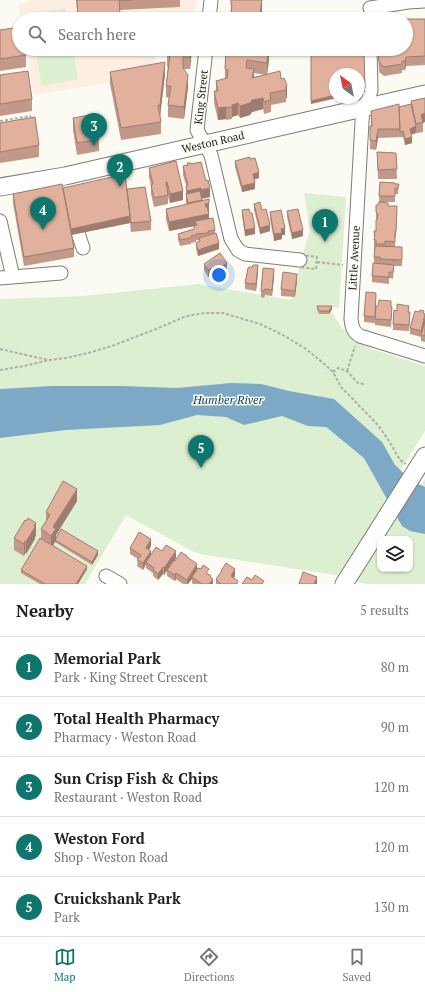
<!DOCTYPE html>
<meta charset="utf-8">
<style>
:root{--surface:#fff;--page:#f2f2f2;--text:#222;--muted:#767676;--line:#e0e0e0;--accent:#0f766e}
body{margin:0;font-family:"PT Serif",serif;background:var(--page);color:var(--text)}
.controls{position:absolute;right:12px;bottom:12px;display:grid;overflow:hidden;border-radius:8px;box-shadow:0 1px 3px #0004}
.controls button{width:36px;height:36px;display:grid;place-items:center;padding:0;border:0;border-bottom:1px solid var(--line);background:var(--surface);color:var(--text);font:20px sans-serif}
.compass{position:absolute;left:329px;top:68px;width:36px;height:36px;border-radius:50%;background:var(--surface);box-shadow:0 1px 3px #0004;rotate:327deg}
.you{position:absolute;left:219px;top:275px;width:14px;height:14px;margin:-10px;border:3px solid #fff;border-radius:50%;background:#1a73e8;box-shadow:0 0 0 6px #1a73e833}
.badge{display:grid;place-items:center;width:26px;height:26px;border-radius:50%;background:var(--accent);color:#fff;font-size:13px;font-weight:700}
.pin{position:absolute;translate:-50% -33px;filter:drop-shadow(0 1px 2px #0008)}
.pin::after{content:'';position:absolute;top:21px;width:14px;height:12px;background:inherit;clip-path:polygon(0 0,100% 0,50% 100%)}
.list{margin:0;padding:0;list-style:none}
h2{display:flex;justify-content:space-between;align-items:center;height:52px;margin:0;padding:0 16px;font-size:17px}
h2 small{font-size:13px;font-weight:400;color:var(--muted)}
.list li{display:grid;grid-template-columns:26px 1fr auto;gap:12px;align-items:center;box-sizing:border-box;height:60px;padding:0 16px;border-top:1px solid var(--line)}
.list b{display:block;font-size:15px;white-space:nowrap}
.list p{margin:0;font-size:13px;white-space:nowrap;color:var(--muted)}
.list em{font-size:13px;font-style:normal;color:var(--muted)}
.icon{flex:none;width:22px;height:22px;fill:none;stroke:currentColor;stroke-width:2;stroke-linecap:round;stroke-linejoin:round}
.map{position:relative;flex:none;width:425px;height:584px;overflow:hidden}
.search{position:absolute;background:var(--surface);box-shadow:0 1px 3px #0004;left:12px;right:12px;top:12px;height:44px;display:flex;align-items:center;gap:10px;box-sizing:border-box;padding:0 14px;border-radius:22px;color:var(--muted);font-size:15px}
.sheet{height:352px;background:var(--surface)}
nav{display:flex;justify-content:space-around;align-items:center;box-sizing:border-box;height:56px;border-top:1px solid var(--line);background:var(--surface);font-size:11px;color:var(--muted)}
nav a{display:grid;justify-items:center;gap:2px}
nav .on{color:var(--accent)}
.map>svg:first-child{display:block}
</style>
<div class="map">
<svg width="425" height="584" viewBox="0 0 425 584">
<rect width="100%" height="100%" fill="#fcfbf3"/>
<path fill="#fdeee1" d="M30 0H196L194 19H21L18 4 30 1Z
M26 49H156L154 75 34 95Z"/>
<path fill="#ddefd1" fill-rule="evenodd" d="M65 8 67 19H30L29 15Z
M35 49H73L78 79 42 86Z
M304 193 346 197 339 308 328 307 343 329 369 348 425 366V431L385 495 399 519 425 479V584H365L335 575 200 554 192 551 126 515 85 584H0V299L83 296 198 284 291 300 303 253 310 231ZM380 539H410V569H380Z"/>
<path fill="#7ea9c6" d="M231 383 261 384 289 391 334 399 382 442 395 465 412 481 425 487V534L410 531 402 526 350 433 343 428 308 426 282 416 244 425 226 417 197 415 160 425 66 430 0 438V389L51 386H123L177 388Z"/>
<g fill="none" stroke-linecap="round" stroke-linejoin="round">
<path stroke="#7ea9c6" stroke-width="18" d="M321 414 332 420 372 453"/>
<g stroke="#7d7c75" stroke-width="15">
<path id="minor" d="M370 8 408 2 425 1
M209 19 211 0
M206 49 197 130 211 155 231 239 238 250 245 254 300 260
M370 49 371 90 369 98 363 108 362 122 351 319C352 327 353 332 360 336L425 356
M0 221 13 277
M78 233 83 248
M0 278 61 273
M106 576 120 584"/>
</g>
<g stroke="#7d7c75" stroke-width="19">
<path id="major" d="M0 187 65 176 363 108 425 94
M418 467 425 456
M344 584 387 516"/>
</g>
<path stroke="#aeada7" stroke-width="2" stroke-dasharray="3 2" stroke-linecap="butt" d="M0 121 31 116
M301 255 317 257 316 269 299 267Z
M317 262 343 265
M0 349 48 360
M0 370 24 366 49 360 66 358 88 353 112 346 156 329 184 317 192 315 205 313H223L260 324 283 335 306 349 322 362 333 372 341 387 378 425 389 441 400 460 406 464
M347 371 355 346
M333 372 338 368 347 371 358 383 364 384"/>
<use href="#minor" stroke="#fff" stroke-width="13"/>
<use href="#major" stroke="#fff" stroke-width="17"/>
<g stroke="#7d7c75" stroke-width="19" stroke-linecap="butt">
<path id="major-bridge" d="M387 516 418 467"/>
</g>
<use href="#major-bridge" stroke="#fff" stroke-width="17"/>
</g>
<path fill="#c29888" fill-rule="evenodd" d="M76 0H180V7L119 10 120 19H78Z
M262 0V19H231V5Z
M425 28V65L406 66 405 70H402V73L384 76 379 72 378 49Z
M0 30 26 55V67L0 71Z
M192 49 190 69H183L188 87 184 119 168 117V105L169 98 166 97V86L168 67H167V55Z
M226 49 269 60 267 74 281 79 287 85V97L286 99V102L271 105V112L264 114 263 109 252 112 250 115 240 118 238 115 232 117V119L226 120V119L218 120 214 103V91H216V81L225 79V69ZM254 73 266 75 254 77Z
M110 72 165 74 160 116 161 122V134L121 140 110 84Z
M0 75 32 99V111L0 116Z
M425 98 423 123V132L411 134 412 143 405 145 403 137 378 138 376 150 370 149V126H371V111L399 107 411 104V101Z
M73 118 99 139V151L77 155 73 130Z
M0 123 39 145V157L0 163Z
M377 152 396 153 397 179H378Z
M250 159 259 178 254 179 255 189 242 192 235 167V161Z
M176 161 183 200 170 203 168 197V204L154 207 151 194V186L149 177V168Z
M191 164 210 197 201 199 202 201 209 212 208 213 209 218 215 230V233L219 249 198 256 196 249V243L199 241V240H196V242L191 243V244L180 246 178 240V234L194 229V226L169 231 166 219V209L186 205V185L183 175V166Z
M380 182 399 184 398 194H395V202H379Z
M63 188 127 194 151 221V230L131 232 130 223 71 235 74 248V257L24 266 13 203V194L63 191Z
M254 204 262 210 270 231 260 234 254 210Z
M388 206 397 213 396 237H395V247L402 253V266H394L393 279 389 278V284L372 282V276L374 263V233L376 231 377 219H376V212Z
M242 210 255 234 245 236 242 216Z
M287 211 303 236 292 239 287 217Z
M270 212 285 235H282V239L274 241 270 219Z
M204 264 227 269 216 276 214 273 208 277 204 270Z
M252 267 258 272 256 291 245 289V283L249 268Z
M274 276 272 296 265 295 264 298 261 297V291Z
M297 280 295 297 281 296V289Z
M376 299 375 323 364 322V316Z
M317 306 332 309 329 314H319L317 309Z
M391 307 392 314 391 327 375 325V319Z
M409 312 410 318 409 331 393 330V324Z
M424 313 425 322V342L421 341V335V337L410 334V328Z
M77 501 56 535V538L98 555 92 565 55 542 53 545 87 569 78 584H40L21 573V570L41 538V529L46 522V512Z
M36 535 35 537V539L26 554 25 553 24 556 14 550V538Z
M151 546 149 550 151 556 162 551 176 558 174 561H175L187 557 197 569 209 574 213 584H193L192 583V579L188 584H183L176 579 175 581 167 576V570L164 575 163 574 158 580 153 576V573L146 568V564L143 570 137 566 138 559 130 554V548Z
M221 571 235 576 234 578 238 584H216V579L221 573Z"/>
<path fill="#9e7c6f" d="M262 0V19H259Z
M191 49H192L190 69V57Z
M269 49V60L267 75V63Z
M406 57V66L405 70V61Z
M165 62V74L160 117V105Z
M254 69V81L252 78Z
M188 75V87L184 119V107Z
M287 85V97L286 99V87Z
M365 88V92L359 93V90Z
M335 95V98H337L311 104V101Z
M263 98V109L252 112 250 115 240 118V106L252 100Z
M238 103V115L232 117V105Z
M226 107V119L218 120V108Z
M425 113V122L423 123 421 115Z
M416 126V133L410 135V129Z
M378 129V138L376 150V141Z
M412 137V143L405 145V139Z
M259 172V178L253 180V174Z
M255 183V189L242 192V186Z
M201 188V197L187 200V191Z
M210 188V197L201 199V190Z
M183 191V200L170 203V194Z
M202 200V209L188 212V203Z
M209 203V212L205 213V204Z
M209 214V223L195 221V226L169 231V222Z
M129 216 130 223 71 235V229Z
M270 225V231L260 234V228Z
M255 228V234L245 236V230Z
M285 228V235H282V239L274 241V234L281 229Z
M303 230V236L292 239V233Z
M219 243V249L198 256V250Z
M227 263V269L216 276V270Z
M258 265V272L256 291V284Z
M214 267V273L208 277V270Z
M274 269V276L272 296V290Z
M297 274V280L295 297V291Z
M332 306V309L329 314V311Z
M425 316V322L421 337V331Z
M77 489V501L56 535V540H55V542L51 548V536L53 527Z
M36 523V535L35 537V539L26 554V542Z
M151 539V546L146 554V548Z
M25 541V553L24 556V544Z
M98 551V555L92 565V562Z
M151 551V557L146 562V564L143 570V563Z
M176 551V558L164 575V568Z
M197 564V570L192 577V579L188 584H187V580Z
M87 566V569L78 584H76Z
M163 567V574L158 580V574Z
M235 569V576L231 582V576Z
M176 573V579L175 581V575Z
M317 577V584H314Z
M213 579V584H209Z"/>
<path fill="#e2b19e" stroke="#9e7c6f" d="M77 0H131L119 1 120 13 78 17Z
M231 0H262L259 19H233L234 14 231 12 232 5H231Z
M406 19H425V56L406 57 405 61H402V64L384 67 379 62 378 49H406Z
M19 27V49H25L26 55 0 59V30Z
M168 49H191L190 57H183V68L188 75 184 107 168 105 171 86H166L170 55H167Z
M226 49H268L267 63 247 60 246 68 254 69 252 78 280 71 281 79 284 78 287 85 286 87V90L270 93 271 100 264 102 263 98 252 100 250 103 240 106 238 103 232 105V107L226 108V107L218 108 214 91H218L216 81 227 78 228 70 225 69Z
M311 49H364L365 88 359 90V74H335V95L311 101Z
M165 62 160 105H158L161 122 121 128 110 72Z
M28 71 32 99 0 104V75Z
M425 98V113L421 115 423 122 416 124 411 101Z
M399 104 400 129H378L376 141 370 140V126H372L371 111Z
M411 104 416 126 410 129 412 137 405 139 403 131 400 132 399 107Z
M95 114 99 139 77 143 73 118Z
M35 117 39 145 0 152V123Z
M377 152 396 153 397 169 378 170Z
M250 157V159L255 158 259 172 253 174 255 183 242 186 235 161Z
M176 161 183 191 170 194 167 182H166L168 195 154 198 151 185 153 184 149 168Z
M201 162 206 181 208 180 210 188 201 190V188L187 191 186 186 188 185 183 166 188 165 187 163H191V164Z
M125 174 130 216 71 229 63 188Z
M380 182 395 183V184H399L398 188H395V196H379Z
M62 184 74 248 24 257 13 194Z
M145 187 151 221 131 223 127 189Z
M200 191 202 200 188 203 186 194Z
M209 199V203L205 204 206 207H207L209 214 169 222 166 209Z
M260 202 262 210 266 209 270 225 260 228 254 204Z
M379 202 388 203V206H397L396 231H395V242L385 241V244H376V240H374L375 233H374V231H376V220H377L378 215 377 213 376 212V205H378Z
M249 209 250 213H252L255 228 245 230 242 210Z
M298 209 303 230 292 233 287 211Z
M281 210 285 228 281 229 282 233 274 234 270 212Z
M213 218 215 230 208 231V233L196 234V235L191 236V238L180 240 178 234 194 229V226L197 225 195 221Z
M216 233 219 243 198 250 196 243 200 241 199 238Z
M375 246 402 247V260L380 259V257H374Z
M220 253 227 263 216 270 214 267 208 270 204 264Z
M373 263 394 265 393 272H389V277L372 276Z
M253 265H258L256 284 245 283 248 268H249V267H252Z
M263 268 274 269 272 290 265 289 264 291H261Z
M283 272 297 274 295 291 281 289Z
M366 292 376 293 375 317 364 316Z
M379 300 391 301V307H392L391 320 375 319 376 306H378Z
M397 304 409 306 408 312H410L409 325 393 324 394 310 397 311Z
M317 306H332L329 311H319Z
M420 310 424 311 423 313 425 314 421 331 410 328 415 311 419 312Z
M425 322V336L421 335Z
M63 481 77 489 53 527 56 529 51 536 41 529 50 515 46 512Z
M28 518 36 523 34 526 35 527 26 542 25 541 24 544 14 538 25 520 26 521Z
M61 529 98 551 92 562 55 540Z
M139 532 151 539 146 548 151 551 143 563 137 560 141 555 130 548Z
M40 538 87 566 76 584H45L21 570Z
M166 545 176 551 164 568 163 567 158 574 153 570 154 568 146 562 156 547 162 551Z
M181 552 187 556V557L197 564 187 580 176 573 175 575 167 570 174 560 175 561Z
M226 563 235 569 231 576 238 581 236 584H221L217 581V580L216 579 222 571H221Z
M203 565 209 569 206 573 211 576 210 577 213 579 209 584H202L192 577 198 568 201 569Z
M303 572 317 577 314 584H299Z
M255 575 264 581 262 584H242L247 577 252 580Z"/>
<g text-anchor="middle" stroke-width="3" stroke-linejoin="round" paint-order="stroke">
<g font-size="11" fill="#262523" stroke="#fcfbf3">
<text transform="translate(201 97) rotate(-84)" y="4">King Street</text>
<text transform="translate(213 142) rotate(-13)" y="4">Weston Road</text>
<text transform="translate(354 258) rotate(-87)" y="4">Little Avenue</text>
</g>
<g font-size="12" font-style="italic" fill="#073f5d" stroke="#fcfbf3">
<text x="228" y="404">Humber River</text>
</g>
</g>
</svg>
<div class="controls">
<button><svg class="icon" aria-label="layers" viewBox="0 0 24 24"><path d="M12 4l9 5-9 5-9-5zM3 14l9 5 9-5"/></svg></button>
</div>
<svg class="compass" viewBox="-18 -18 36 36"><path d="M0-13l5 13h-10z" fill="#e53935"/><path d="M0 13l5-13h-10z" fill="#767676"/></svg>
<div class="you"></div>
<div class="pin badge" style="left:325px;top:242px">1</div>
<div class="pin badge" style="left:120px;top:187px">2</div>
<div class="pin badge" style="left:94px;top:146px">3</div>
<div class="pin badge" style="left:43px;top:230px">4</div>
<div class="pin badge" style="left:201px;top:468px">5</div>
<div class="search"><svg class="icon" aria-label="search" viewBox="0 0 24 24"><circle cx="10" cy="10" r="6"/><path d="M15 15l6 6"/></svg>Search here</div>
</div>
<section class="sheet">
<h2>Nearby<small>5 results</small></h2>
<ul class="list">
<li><span class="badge">1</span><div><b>Memorial Park</b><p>Park · King Street Crescent</p></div><em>80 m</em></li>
<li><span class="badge">2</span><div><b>Total Health Pharmacy</b><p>Pharmacy · Weston Road</p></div><em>90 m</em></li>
<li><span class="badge">3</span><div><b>Sun Crisp Fish &amp; Chips</b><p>Restaurant · Weston Road</p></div><em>120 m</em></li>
<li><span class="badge">4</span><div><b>Weston Ford</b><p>Shop · Weston Road</p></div><em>120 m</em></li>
<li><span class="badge">5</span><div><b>Cruickshank Park</b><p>Park</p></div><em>130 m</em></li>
</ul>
</section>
<nav>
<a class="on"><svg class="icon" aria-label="map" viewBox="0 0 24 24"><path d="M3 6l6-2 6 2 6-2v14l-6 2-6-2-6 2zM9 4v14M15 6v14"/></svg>Map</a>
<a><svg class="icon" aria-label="directions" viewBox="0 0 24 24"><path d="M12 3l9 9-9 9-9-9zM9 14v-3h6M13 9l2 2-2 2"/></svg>Directions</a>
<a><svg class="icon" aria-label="saved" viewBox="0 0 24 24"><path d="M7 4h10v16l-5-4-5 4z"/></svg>Saved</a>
</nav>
